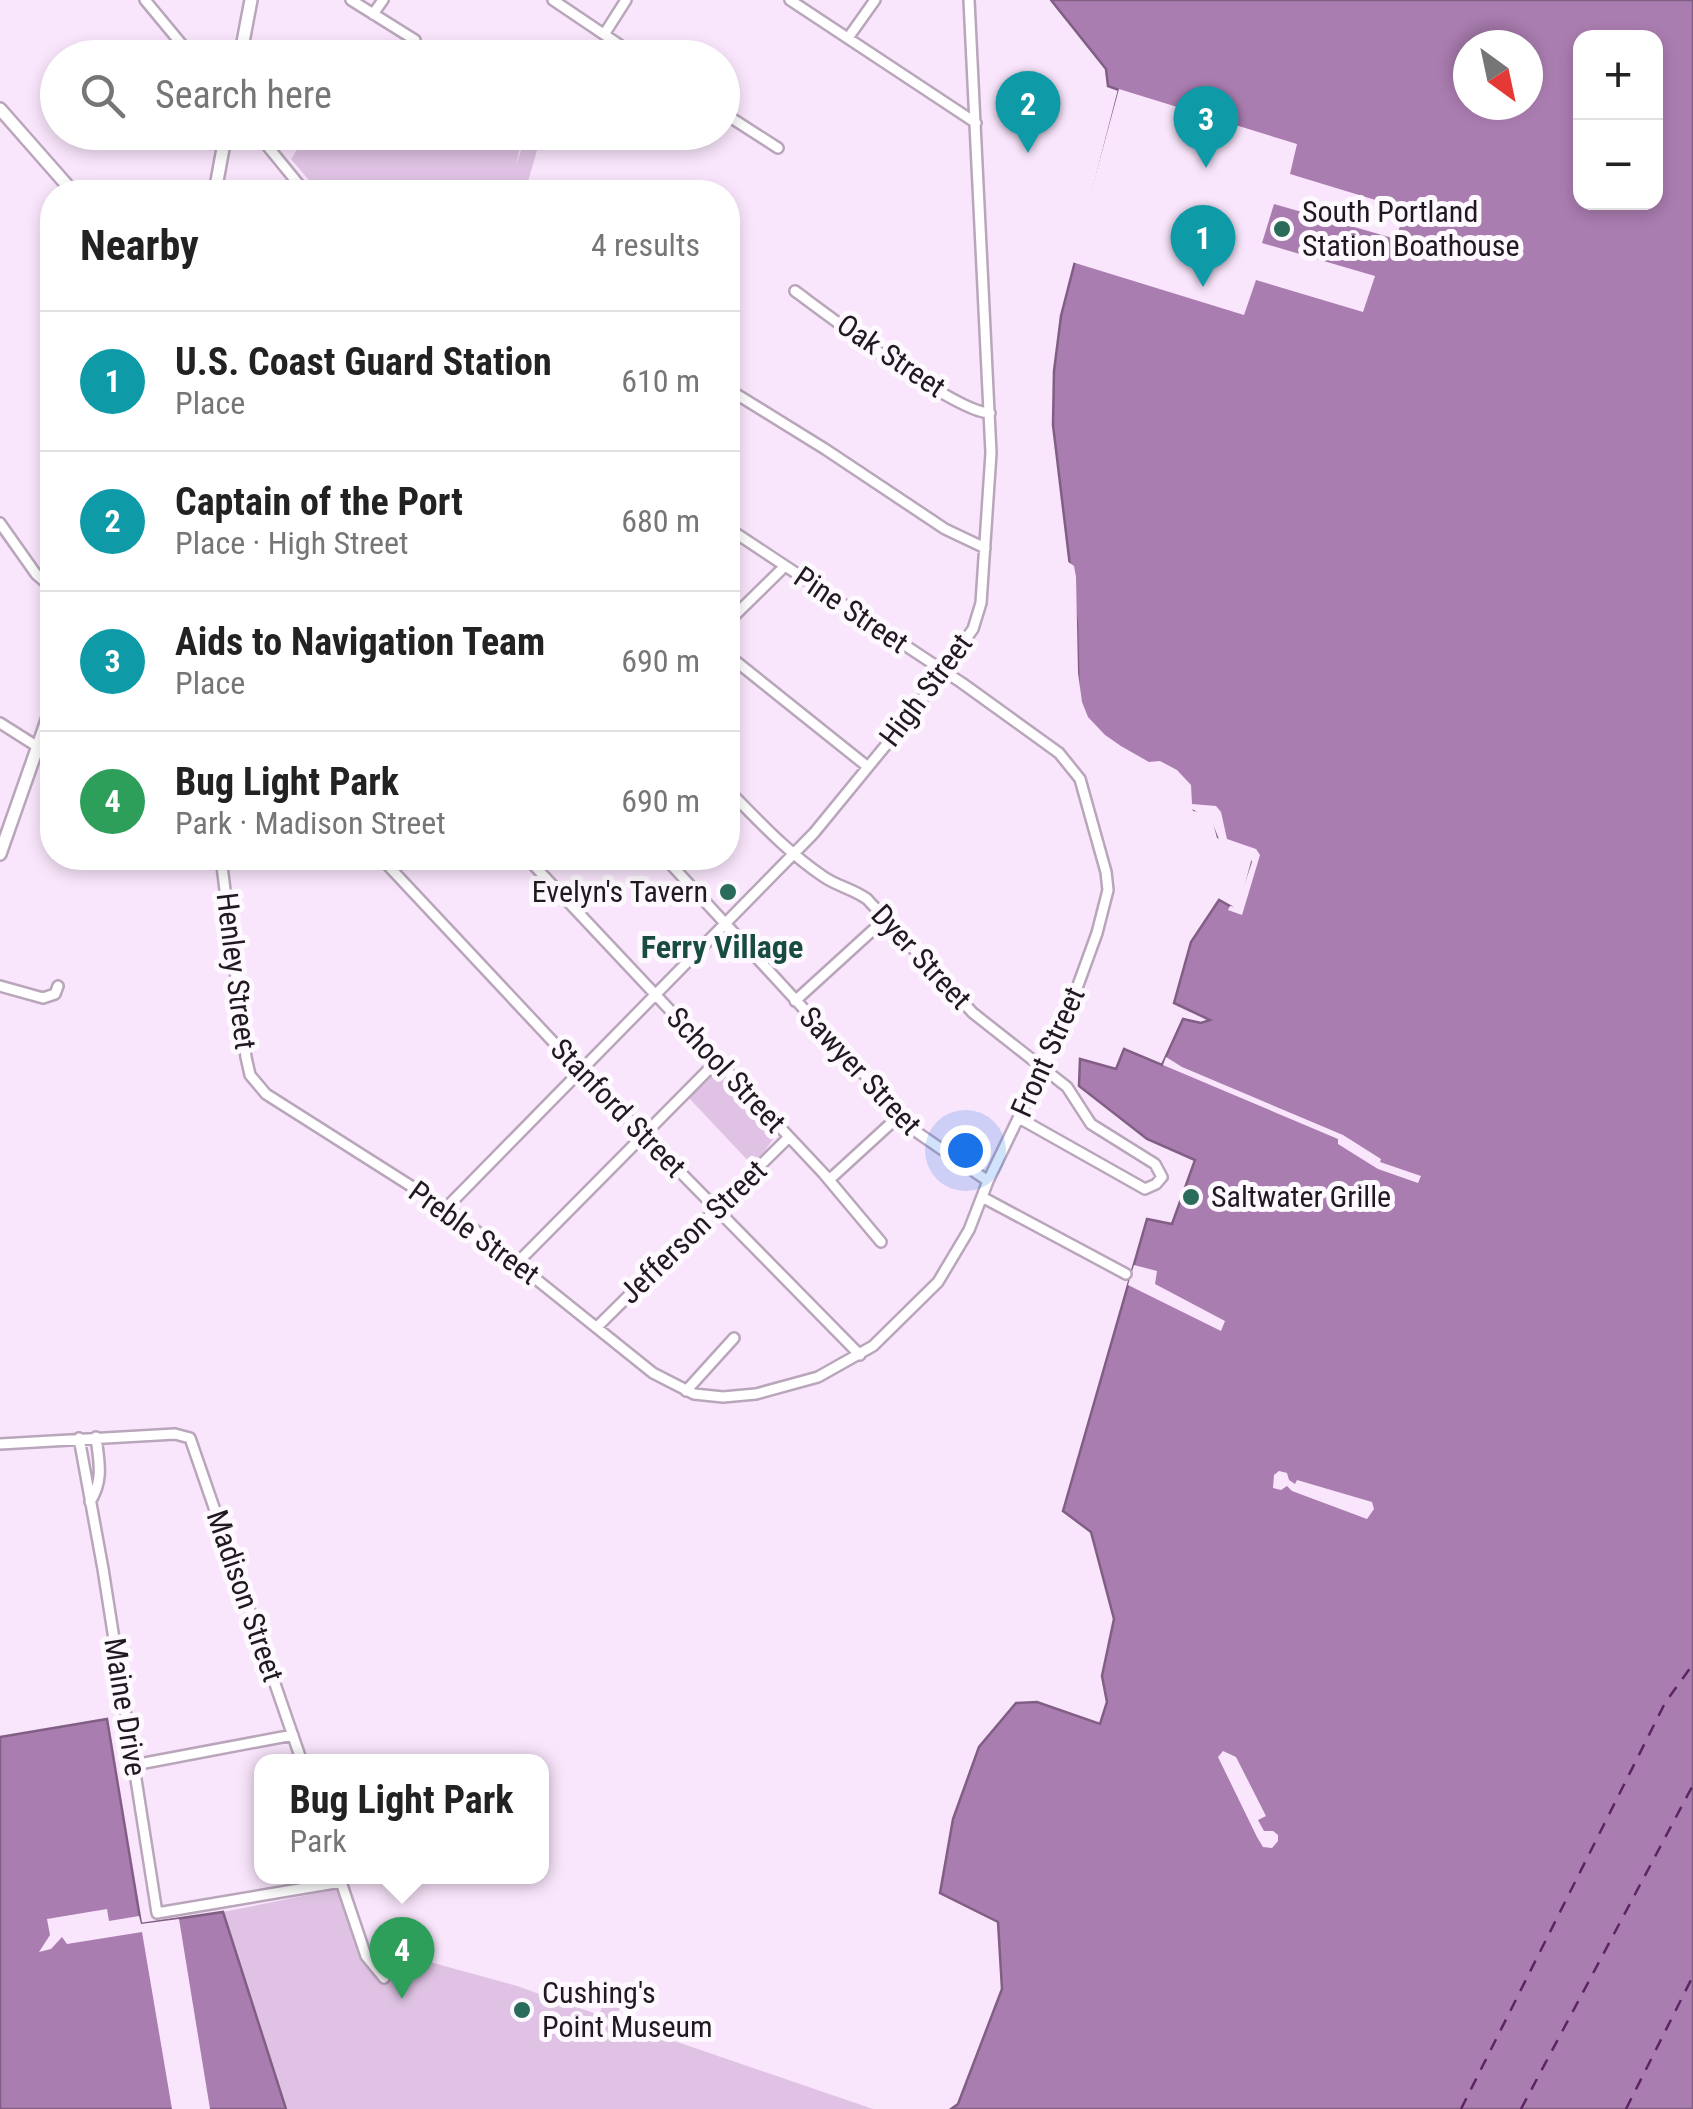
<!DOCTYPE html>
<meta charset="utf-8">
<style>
:root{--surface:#fff;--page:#f2f2f2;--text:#222;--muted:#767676;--line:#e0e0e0;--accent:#2b6b5a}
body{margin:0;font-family:"Roboto Condensed",sans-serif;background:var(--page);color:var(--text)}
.controls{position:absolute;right:30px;top:30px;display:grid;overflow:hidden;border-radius:20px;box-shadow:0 5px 15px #0003}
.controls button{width:90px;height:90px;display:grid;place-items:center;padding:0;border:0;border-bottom:2px solid var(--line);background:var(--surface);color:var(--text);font:50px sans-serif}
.compass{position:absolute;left:1453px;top:30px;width:90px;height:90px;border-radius:50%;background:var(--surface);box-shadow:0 5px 15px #0003;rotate:147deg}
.you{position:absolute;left:965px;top:1150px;width:35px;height:35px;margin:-25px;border:8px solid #fff;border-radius:50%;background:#1a73e8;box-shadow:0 0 0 15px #1a73e833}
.badge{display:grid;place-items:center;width:65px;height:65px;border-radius:50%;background:var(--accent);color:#fff;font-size:32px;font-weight:700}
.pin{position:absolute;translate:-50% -82px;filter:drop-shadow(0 2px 5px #0008)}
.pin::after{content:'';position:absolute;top:52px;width:35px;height:30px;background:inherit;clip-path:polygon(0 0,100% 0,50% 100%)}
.popup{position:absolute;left:254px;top:1754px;width:295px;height:130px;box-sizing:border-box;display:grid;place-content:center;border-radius:20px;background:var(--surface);filter:drop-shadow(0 2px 8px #0005);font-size:32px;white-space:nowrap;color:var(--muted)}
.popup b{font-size:38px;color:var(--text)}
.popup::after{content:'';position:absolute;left:50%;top:100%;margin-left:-20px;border:20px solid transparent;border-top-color:var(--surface)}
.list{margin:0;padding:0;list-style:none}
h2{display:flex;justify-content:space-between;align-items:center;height:130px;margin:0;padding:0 40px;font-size:42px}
h2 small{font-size:32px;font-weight:400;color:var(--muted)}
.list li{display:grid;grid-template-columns:65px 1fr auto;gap:30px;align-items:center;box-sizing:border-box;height:140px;padding:0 40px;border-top:2px solid var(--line)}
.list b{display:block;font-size:38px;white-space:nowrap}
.list p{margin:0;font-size:32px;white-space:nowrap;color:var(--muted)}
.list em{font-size:32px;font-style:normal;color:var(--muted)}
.icon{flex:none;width:55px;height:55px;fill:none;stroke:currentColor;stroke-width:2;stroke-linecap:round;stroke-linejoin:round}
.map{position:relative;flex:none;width:1693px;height:2109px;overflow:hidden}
.search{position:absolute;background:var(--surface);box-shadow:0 5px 15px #0003;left:40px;top:40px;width:700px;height:110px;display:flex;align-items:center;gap:25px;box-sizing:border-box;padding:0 35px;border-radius:55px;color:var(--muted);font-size:38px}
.panel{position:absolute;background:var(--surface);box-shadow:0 5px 15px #0003;left:40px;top:180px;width:700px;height:690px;border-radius:40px}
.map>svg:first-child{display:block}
</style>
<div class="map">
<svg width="1693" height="2109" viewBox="0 0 1693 2109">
<rect width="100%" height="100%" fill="#fae6fc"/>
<path fill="#e0c3e4" d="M308 133H523L516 165 527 133H542L525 192H319L291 159Z
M713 1072 720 1073 778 1133 753 1166 688 1097Z
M343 1888 361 1943 517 1986 599 2015 607 1994 622 1999 616 2021 873 2109H286L223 1912Z"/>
<path fill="#aa7db0" stroke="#815f85" stroke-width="2.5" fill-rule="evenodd" d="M1051 0H1693V2109H951L958 2104 1002 1989 998 1922 940 1893 953 1819 979 1747 1016 1703 1037 1702 1100 1724 1107 1702 1102 1676 1114 1619 1091 1532 1063 1511 1147 1219 1172 1224 1195 1160 1147 1139 1079 1086 1080 1059 1116 1069 1124 1049 1162 1065 1183 1019 1201 1023 1210 1020 1174 1003 1191 942 1219 900 1239 911 1254 855 1218 837 1213 818 1207 810H1194L1178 781 1097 733 1079 706 1077 624 1053 425 1054 371 1061 316 1119 90 1108 86 1106 69ZM1580 38H1656V202H1580ZM1468 45H1528V105H1468Z
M107 1719 141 1924 223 1912 286 2109H0V1737Z"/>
<path fill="#fae6fc" d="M1119 89 1297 144 1290 174 1405 209 1396 239 1274 204 1262 243 1375 276 1363 312 1256 280 1244 315 1072 262Z
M1064 559 1074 566 1076 577 1078 673 1082 702 1088 717 1105 735 1121 746 1149 762 1160 761 1177 770 1191 785 1192 804 1216 806 1221 812 1227 839 1256 849 1260 855 1242 915 1228 910 1230 906 1237 907 1252 862 1250 856 1221 844 1210 817 1182 805 1176 784 1094 735 1078 715 1074 705 1071 594Z
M1166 1057 1182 1067 1343 1135 1381 1159 1380 1162 1421 1176 1418 1183 1378 1169 1338 1144V1139L1163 1065Z
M1134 1265 1157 1271 1155 1284 1225 1321 1221 1331 1128 1285Z
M1279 1471 1287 1473 1289 1480 1295 1484 1297 1480 1372 1502 1374 1509 1367 1519 1292 1491 1287 1486 1281 1490 1273 1488 1274 1475Z
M1223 1751 1236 1757 1266 1816 1258 1820 1264 1831H1273L1278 1835V1841L1272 1848 1263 1847 1257 1837 1218 1757Z
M107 1909 109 1921 139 1916 141 1924 179 1919 210 2109H172L142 1932 67 1944 62 1937 51 1949 39 1952 50 1935 47 1919Z"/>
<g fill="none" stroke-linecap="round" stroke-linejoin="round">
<path stroke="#5d2464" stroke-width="2.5" stroke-dasharray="12 10" stroke-linecap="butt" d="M1461 2109 1665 1703 1693 1664
M1521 2109 1693 1785
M1626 2109 1693 1976"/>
<g stroke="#b9a6bb" stroke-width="14">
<path id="street" d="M145 0 193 58
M351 0 415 40
M553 0 639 58
M790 0 976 123
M373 14 383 0
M605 33 626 0
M848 38 875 0
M722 112 778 148
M256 132 305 192
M795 291C829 316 956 413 990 413
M728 389 825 449 945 529 985 548
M50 402 52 400
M0 523 36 574 52 588
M728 622 785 566
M728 655 868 767
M0 723 38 747
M728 790C758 820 788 853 824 877 837 886 853 889 867 899L973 1013 1067 1087 1091 1124 1155 1164 1162 1177 1156 1184 1145 1189 1019 1118
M221 858 246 1057 250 1075 266 1094 455 1214 653 1373 694 1394 723 1397 756 1394 818 1377 873 1346 938 1282 969 1230 988 1181 1065 1021 1097 933 1108 890 1106 872 1080 779 1059 753 962 683 728 528
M381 858 572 1062 860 1355
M527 858 824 1174 881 1242
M665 858 918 1133 988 1181
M0 986 43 998 55 994 58 986
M795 1001 885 919
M829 1180 900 1115
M982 1197 1126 1274
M446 1208 814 833 909 717 973 629 981 603 991 453 969 0
M518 1262 717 1061
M597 1327 789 1137
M686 1391 734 1338
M79 1438 103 1569 157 1913 341 1882
M0 1444 175 1434 190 1438 302 1762
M90 1502C104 1480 99 1462 96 1437
M134 1765 293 1735
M340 1879 366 1956 384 1978"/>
</g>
<g stroke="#b9a6bb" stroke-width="16">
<path id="secondary" d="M240 58 251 0
M0 109 73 192
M215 192 226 132
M0 854 52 706"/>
</g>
<use href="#street" stroke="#fff" stroke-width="9"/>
<use href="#secondary" stroke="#fff" stroke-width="11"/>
</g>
<g fill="#2b6b5a" stroke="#fdf9fe" stroke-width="4">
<circle cx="1282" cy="229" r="10"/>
<circle cx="728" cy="892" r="10"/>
<circle cx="1191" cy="1197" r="10"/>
<circle cx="522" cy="2010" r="10"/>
</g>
<g text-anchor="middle" stroke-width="10" stroke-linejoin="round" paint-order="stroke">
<g font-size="30" fill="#201920" stroke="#fdf9fe" text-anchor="start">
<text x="1302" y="222">South Portland<tspan x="1302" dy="34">Station Boathouse</tspan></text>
<text x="708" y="902" text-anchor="end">Evelyn's Tavern</text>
<text x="1211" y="1207">Saltwater Grille</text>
<text x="542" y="2003">Cushing's<tspan x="542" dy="34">Point Museum</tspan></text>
</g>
<g font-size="30" fill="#201920" stroke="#fdf9fe">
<text transform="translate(891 356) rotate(34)" y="10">Oak Street</text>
<text transform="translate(851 610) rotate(34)" y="10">Pine Street</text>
<text transform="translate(926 690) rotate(-53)" y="10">High Street</text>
<text transform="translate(921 957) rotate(47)" y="10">Dyer Street</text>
<text transform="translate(236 971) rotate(83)" y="10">Henley Street</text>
<text transform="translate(1048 1052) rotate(-66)" y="10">Front Street</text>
<text transform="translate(726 1070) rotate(47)" y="10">School Street</text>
<text transform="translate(860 1071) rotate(47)" y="10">Sawyer Street</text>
<text transform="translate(618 1108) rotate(46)" y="10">Stanford Street</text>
<text transform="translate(693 1232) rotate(-44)" y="10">Jefferson Street</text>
<text transform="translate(474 1233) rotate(36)" y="10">Preble Street</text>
<text transform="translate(245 1596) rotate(71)" y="10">Madison Street</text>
<text transform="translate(125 1707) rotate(81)" y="10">Maine Drive</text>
</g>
<g font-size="32" font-weight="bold" fill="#174c3e" stroke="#fdf9fe">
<text x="722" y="958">Ferry Village</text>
</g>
</g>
</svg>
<div class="controls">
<button>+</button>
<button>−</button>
</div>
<svg class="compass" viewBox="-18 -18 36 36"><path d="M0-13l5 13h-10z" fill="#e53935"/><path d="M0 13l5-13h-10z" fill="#767676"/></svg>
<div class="you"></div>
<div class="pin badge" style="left:1203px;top:287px;background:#0f9aa8">1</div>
<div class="pin badge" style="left:1028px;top:153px;background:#0f9aa8">2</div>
<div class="pin badge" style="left:1206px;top:168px;background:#0f9aa8">3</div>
<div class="pin badge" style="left:402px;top:1999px;background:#2e9e5b">4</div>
<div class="popup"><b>Bug Light Park</b>Park</div>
<div class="search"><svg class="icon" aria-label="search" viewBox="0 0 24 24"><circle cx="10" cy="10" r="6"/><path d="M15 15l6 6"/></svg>Search here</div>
<section class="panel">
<h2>Nearby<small>4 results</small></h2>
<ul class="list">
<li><span class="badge" style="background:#0f9aa8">1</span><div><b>U.S. Coast Guard Station</b><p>Place</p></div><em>610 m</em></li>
<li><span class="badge" style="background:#0f9aa8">2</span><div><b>Captain of the Port</b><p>Place · High Street</p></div><em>680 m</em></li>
<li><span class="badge" style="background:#0f9aa8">3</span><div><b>Aids to Navigation Team</b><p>Place</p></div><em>690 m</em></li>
<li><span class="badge" style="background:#2e9e5b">4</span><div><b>Bug Light Park</b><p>Park · Madison Street</p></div><em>690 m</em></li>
</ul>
</section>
</div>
